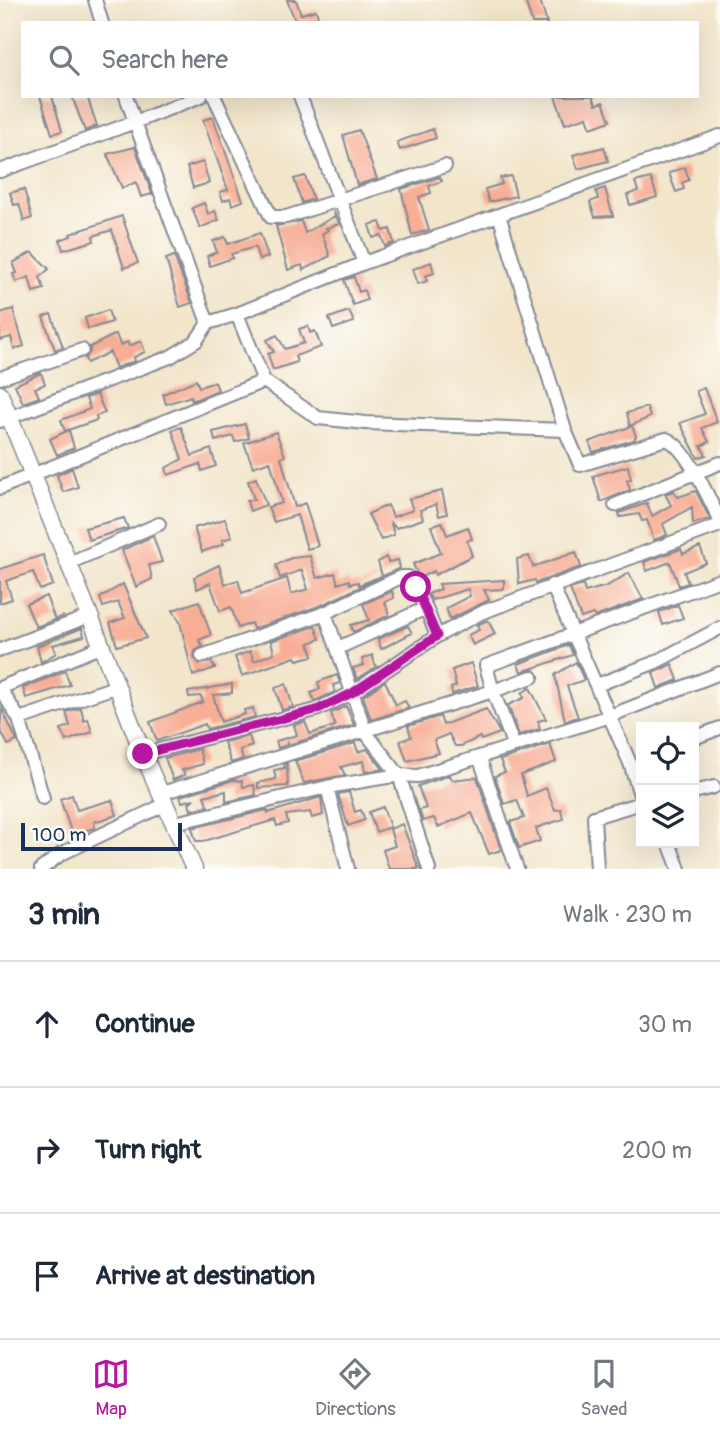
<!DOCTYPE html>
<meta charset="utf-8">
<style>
:root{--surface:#fff;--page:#f2f2f3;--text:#1f2937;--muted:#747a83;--line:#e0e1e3;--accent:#b5179e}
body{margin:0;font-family:Pangolin,sans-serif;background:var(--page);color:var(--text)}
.controls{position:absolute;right:21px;bottom:21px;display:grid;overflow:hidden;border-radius:0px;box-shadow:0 7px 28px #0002}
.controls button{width:63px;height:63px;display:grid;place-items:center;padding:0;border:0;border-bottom:2px solid var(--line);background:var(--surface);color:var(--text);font:35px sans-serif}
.scale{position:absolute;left:21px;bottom:18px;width:161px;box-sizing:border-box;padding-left:7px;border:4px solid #1b2f5e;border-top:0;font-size:19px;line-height:24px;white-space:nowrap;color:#1b2f5e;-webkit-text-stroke:5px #fdfcf7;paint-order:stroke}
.stop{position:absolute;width:21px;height:21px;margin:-16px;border:5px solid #b5179e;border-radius:50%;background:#fff}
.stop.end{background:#b5179e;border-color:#fff;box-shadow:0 2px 7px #0008}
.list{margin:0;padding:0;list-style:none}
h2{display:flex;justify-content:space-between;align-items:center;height:91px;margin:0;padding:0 28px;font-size:30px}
h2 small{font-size:23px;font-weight:400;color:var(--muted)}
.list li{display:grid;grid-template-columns:46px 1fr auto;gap:21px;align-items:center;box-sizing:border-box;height:126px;padding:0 28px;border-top:2px solid var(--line)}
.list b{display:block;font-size:26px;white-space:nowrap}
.list em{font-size:23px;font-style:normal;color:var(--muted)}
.icon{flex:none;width:38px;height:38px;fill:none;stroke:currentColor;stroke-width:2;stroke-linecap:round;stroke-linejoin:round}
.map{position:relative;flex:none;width:720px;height:869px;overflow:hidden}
.search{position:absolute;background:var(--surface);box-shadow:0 7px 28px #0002;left:21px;right:21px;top:21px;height:77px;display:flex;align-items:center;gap:18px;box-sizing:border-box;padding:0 24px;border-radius:0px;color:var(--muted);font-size:26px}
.sheet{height:469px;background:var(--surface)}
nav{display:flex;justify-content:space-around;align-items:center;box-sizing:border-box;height:98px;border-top:2px solid var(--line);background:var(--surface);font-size:19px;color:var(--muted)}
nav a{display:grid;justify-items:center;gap:4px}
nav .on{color:var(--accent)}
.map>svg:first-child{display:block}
</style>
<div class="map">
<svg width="720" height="869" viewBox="0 0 720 869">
<rect width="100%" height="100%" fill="#fdfcf7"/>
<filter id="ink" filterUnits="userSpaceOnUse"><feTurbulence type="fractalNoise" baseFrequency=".0143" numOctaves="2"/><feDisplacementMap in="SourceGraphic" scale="14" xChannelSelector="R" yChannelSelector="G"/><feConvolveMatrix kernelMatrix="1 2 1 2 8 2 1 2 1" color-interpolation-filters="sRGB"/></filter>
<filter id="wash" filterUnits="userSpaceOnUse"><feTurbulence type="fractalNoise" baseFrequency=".00686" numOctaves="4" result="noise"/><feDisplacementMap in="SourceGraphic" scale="28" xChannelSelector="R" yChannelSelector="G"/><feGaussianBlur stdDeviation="1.57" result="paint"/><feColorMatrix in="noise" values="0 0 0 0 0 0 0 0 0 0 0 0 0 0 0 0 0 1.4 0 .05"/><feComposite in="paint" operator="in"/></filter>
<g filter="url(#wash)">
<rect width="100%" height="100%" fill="#f2e5ca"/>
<g id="blocks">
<path fill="#f8ad95" d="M287 0H296L301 14 316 10 319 21 296 23Z
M525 0H540L547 23H532Z
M40 96H52L62 131 52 134Z
M72 96H87L97 126 85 131Z
M555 96H593L596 105 603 102 610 121 591 128 587 117 565 124Z
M213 117 243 201 232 205 230 198 223 201 220 192 228 190 203 120Z
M433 129 436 138 400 150 397 142Z
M359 130 377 179 357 185 343 135Z
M135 147 152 194 141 197 136 182 122 188 107 154Z
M604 147 608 161 578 169 573 155Z
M203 162 209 183 193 188 187 167Z
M685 167 689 180 682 183 684 189 676 192 669 173Z
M305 176 313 199 302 203 294 179Z
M511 176 516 196 489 202 485 189 502 184 500 178Z
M440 177 442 181 429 186 431 193 419 197 429 230 412 235 401 189Z
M651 178 657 197 630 205 627 195 638 191 635 182Z
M605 188 613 216 595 217 590 202 598 199 596 191Z
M24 189 32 218 24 221 19 204 14 205 10 193Z
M204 203 208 214 215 211 219 220 200 228 192 208Z
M333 211 340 224 326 228 328 230 322 234 330 256 303 270 302 265 288 270 276 226 301 221 305 233 335 216Z
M122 216 138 263 124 268 112 230 93 236 94 241 63 250 60 240 71 236 70 234Z
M380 222 383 231 390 229 394 243 385 246 381 235 373 238 369 225Z
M260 233 268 257 259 260 255 247 231 254 233 258 210 266 207 256 217 252 213 241 225 237 228 244Z
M32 252 49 269 40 277 44 289 33 292 29 277 16 282 13 274 17 273 13 263Z
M174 256 192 303 180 307 166 259Z
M431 262 434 273 425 276 427 281 418 284 413 269Z
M354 277 359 292 364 290 367 300 353 305 344 280Z
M13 309 24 346 14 349 11 337 0 340V313Z
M108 310 112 322 88 329 85 318Z
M349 311 354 322 333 329 329 318Z
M51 314 63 347 55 350 43 317Z
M308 326 310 333 315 331 321 347 295 356 297 362 273 370 268 354 274 352 267 340 277 335 285 349 304 343 299 329Z
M116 334 120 345 128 342 129 346 141 341 145 352 134 357 135 361 116 368 110 352 87 363 85 358 90 352V347Z
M41 373 45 384 35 388 39 397 23 403 15 385Z
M196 380 199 387 215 382 218 390 192 401 191 396 166 404 163 394Z
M704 388 717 422 702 428 709 442 701 446 706 455 698 458 680 423 705 414 696 391Z
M97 394 105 413 96 416 97 420 65 431 61 420 90 409 86 398Z
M647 407 650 417 630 426 627 413Z
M245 424 249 438 235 442 233 436 215 441 213 432Z
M632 426 636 436 634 440 593 452 589 442Z
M181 427 192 456 211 449 216 466 202 471 200 464 168 475 166 468 182 459 172 430Z
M69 430 74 448 57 455 50 439Z
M276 432 285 456 281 458 295 507 305 503 318 546 307 549 297 515 274 522 268 507 282 503 270 461 253 467 244 443Z
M628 466 631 479 627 480 630 490 601 502 593 476Z
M72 468 78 487 63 492 57 475Z
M256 478 266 505 250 511 247 501 254 499 248 481Z
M442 491 447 514 439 516 436 504 420 510 423 519 396 528 391 523 394 535 381 540 368 514 388 505 393 517 413 510 409 499Z
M674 491 678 497 696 491 710 519 693 524 692 507 663 524 667 535 654 540 647 520 642 521 639 514 620 517 619 513 647 503 652 516 671 505 665 494Z
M124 518 128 528 89 540 85 528Z
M225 519 232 537 222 540 224 544 202 552 194 528Z
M442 522 447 535 468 527 472 539 467 541 472 556 435 575 434 571 419 578 413 564 441 553 431 526Z
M153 536 162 562 149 565 152 579 136 587 122 550Z
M700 547 706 563 684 572 688 583 679 586 670 562 647 571 644 562 681 549 683 554Z
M576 552 581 567 536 583 535 580 519 584 517 559 529 556 533 567Z
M43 555 53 585 40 590 33 572 6 581 12 599 0 603V569Z
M310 556 317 578 335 573 338 584 349 580 350 584 358 582 359 585 382 576 378 562 386 557 388 562 398 560 400 568 322 605 253 629 251 623 238 628 231 607 220 611 210 583 197 589 194 577 219 565 225 584 238 580 242 593 287 578 291 594 308 589 302 570 280 578 276 565 291 558Z
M629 573 643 599 595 617 593 614 581 618 570 589 583 585 585 592 607 586Z
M504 580V589L484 590 489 600 450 619 446 608 470 596 468 589 432 600 428 594 441 589 439 584Z
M123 584 146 638 117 646 110 623 125 618 118 602 103 607 100 598Z
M392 591 394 598 385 602 389 615 353 632 351 625 369 620 363 604Z
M46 596 55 620 64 616 36 627 26 604Z
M199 601 211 635 199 640 203 646 195 651 194 658 200 664 211 662 215 668 193 676 180 622 173 610Z
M678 605 683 618 663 625 659 612Z
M488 620 495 634 473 645 468 635 479 630 477 625Z
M315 626 320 639 309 643 313 656 297 660 295 657 242 676 235 657 250 651 254 661 274 653 271 641Z
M408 626 412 633 381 649 378 639Z
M82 628 84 636 53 645 56 653 41 662 37 646Z
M569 645 573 655 521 672 518 664Z
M372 655 376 667 357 679 353 668 364 665 362 659Z
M576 662 584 680 567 686 578 717 565 721 555 675Z
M471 663 478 686 452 694 451 688 456 686 452 670Z
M672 664 678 680 658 688 653 673Z
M65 671 70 685 26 698 23 688Z
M337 675 340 683 333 685 335 692 315 701 311 693 320 689 318 682Z
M385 681 396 705 405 701 409 708 371 720 363 696Z
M232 684V693L213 695 221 722 245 714 244 710 253 708 255 717 207 729 205 724 157 741 150 722 203 702 201 696 189 697 188 692Z
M286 684 293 707 282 710 275 688Z
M530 688 546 719 538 721 540 729 519 735 508 705 524 698 522 693Z
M346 706 354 725 288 745 287 740V745L278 748 276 741 297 735 294 725 305 722 310 734 335 726 331 713Z
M81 708 84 721 88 719 92 732 66 741 61 729 70 726 66 712Z
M2 709 17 741 8 745 0 729Z
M486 709 500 733 481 740 480 737 461 746H455L449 734 434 740 439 753 407 761 400 741 411 737 408 726 440 716 443 725Z
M249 736 252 746 240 750 243 759 231 763 224 742Z
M355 743 358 752 367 749 383 769 365 772 363 761 341 767 345 775 304 783 295 761Z
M550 744 556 762 521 775 527 796 546 788 555 810 561 809 563 819 536 828 540 841 519 848 510 822 524 818 517 800 504 804 495 776 505 772 500 760Z
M199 749 203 764 182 770 185 775 173 780 165 758Z
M287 763 288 786 258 788V783L276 779 274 770 285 768 284 765Z
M450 775 452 780 477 777 501 850 489 854 472 813 438 827 434 818 423 821 419 810 426 808 418 786Z
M233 780 242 781 243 787 254 785 256 795 226 802V791L204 796 208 806 191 810 189 803 194 799 182 802 180 796Z
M349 792 355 812 361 810 365 820 348 826 338 794Z
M72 795 77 810 112 800 117 815 94 822 95 828 72 834 60 799Z
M321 797 323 815 312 818 310 812 286 815 288 823 277 826 275 820 204 841H196L192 828 267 810 268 813Z
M383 807 390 827 376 832 369 812Z
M402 824 419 869H389L383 850 395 846 390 829Z"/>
</g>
</g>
<g filter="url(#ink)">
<use href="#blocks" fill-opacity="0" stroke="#868a94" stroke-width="2"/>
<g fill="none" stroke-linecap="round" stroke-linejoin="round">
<g stroke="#868a94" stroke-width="16">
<path id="minor" d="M95 0 102 23
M126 96 135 122 201 96
M214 96 271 217H286L445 166
M300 96 364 263
M0 171 135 122 208 323
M499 215 565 430 580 465 666 439C687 446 709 500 720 520
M0 378 82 350
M264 381 318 418 366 423 565 430
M0 421 170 357 196 341 208 323 237 314
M0 488 264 381 237 314 364 263 720 136
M615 505 720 463
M69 563 159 524
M552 585 630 763 641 798
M437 636 483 612 720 525
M338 648 426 608
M0 650 90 616
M202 656 325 613 366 733 399 775 418 776 607 717 720 673
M597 685 656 662 720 628
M0 688 19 719 43 798
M0 688 102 646
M19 719 118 686
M694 738 720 728
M513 744 493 691 532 677
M143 754 316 710 352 693 437 636 426 608 408 577H401L325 613
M480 759 517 869
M327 787 399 775 429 869
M694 792 714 787
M162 793 493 691 486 666 720 580
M175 823 327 787 348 869
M669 843 679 869
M41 869 61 854 166 804
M597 869 594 817 641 803"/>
</g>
<g stroke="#868a94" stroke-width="19">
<path id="tertiary" d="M0 394 90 616 143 754 194 869"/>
</g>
<use href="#minor" stroke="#fff" stroke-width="12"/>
<use href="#tertiary" stroke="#fff" stroke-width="16"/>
</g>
</g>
<g fill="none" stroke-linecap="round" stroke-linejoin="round" filter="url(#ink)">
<path stroke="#b5179e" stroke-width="9" d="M143 754 316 710 352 693 437 636 416 587"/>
</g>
</svg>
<div class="controls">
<button><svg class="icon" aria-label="locate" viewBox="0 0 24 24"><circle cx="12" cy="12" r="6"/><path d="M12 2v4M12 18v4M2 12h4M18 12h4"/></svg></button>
<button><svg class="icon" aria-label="layers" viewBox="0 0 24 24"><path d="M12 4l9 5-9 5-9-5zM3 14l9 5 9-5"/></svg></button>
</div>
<div class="scale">100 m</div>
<div class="stop" style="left:416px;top:587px"></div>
<div class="stop end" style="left:143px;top:754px"></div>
<div class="search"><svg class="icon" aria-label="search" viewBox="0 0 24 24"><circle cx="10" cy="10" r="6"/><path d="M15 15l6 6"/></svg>Search here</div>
</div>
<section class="sheet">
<h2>3 min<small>Walk · 230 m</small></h2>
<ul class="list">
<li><svg class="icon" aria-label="ahead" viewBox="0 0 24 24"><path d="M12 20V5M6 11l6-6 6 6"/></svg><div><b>Continue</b></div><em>30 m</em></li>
<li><svg class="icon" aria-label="right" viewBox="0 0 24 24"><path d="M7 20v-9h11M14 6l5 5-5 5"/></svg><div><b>Turn right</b></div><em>200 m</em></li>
<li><svg class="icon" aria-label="arrive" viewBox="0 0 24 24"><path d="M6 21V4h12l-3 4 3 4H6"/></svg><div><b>Arrive at destination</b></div></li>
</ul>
</section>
<nav>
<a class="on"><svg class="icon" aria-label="map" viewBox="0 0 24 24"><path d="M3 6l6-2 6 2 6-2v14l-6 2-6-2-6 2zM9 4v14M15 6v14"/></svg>Map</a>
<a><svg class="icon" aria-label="directions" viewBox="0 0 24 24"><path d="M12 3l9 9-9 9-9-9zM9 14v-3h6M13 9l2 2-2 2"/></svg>Directions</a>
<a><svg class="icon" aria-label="saved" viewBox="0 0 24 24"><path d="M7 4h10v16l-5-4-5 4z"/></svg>Saved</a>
</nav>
